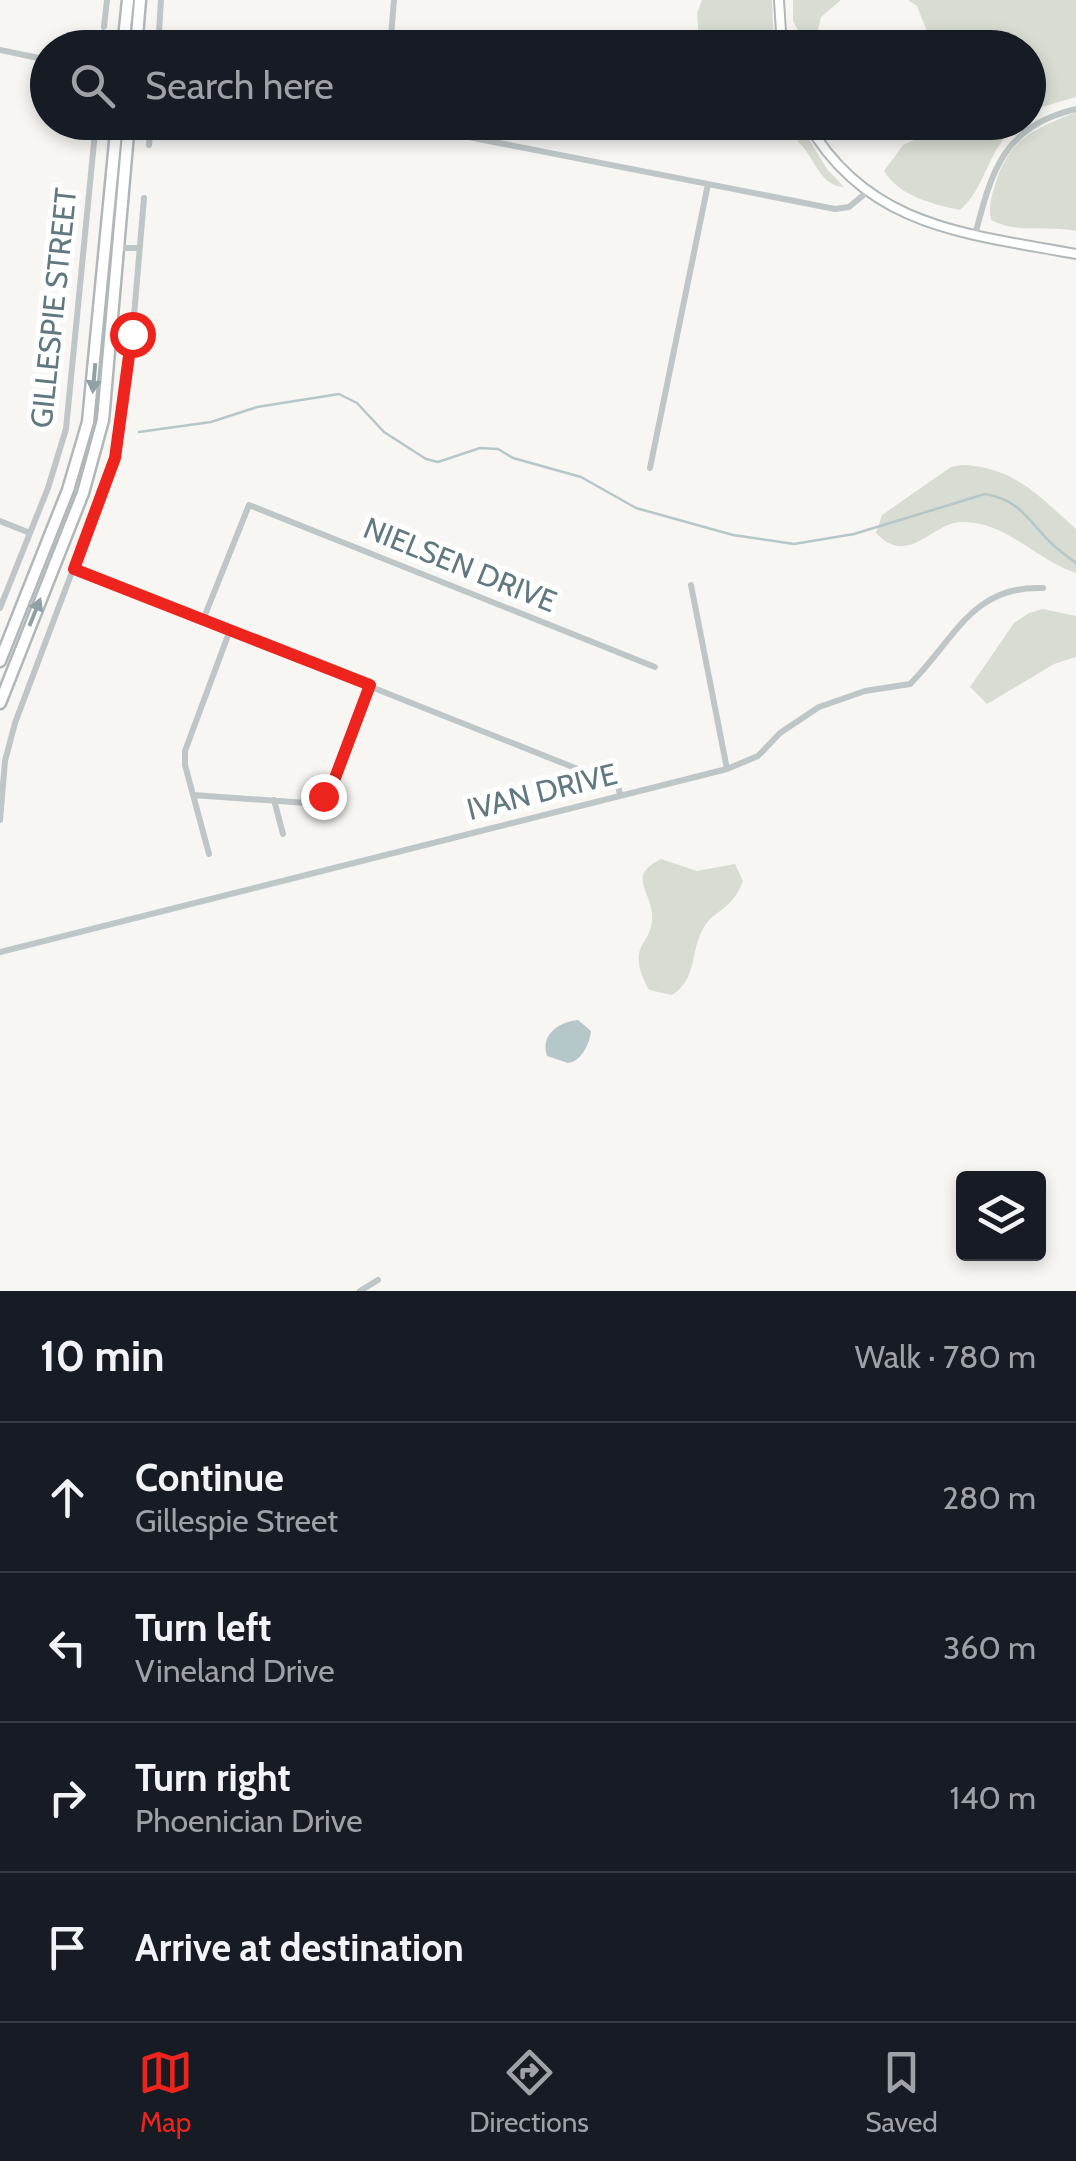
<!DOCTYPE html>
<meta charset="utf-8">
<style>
:root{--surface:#171b24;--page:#242831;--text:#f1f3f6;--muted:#9ea1a6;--line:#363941;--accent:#ed241d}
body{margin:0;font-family:Cabin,sans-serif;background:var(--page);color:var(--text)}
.controls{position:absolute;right:30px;bottom:30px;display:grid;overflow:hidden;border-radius:10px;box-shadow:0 5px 15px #0003}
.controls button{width:90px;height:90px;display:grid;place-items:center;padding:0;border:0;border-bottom:2px solid var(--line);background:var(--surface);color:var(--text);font:50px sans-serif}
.stop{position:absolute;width:30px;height:30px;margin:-22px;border:8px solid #ed241d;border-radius:50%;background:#fff}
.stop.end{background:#ed241d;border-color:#fff;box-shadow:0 2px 10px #0008}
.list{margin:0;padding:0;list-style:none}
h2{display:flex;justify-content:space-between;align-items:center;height:130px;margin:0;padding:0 40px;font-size:42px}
h2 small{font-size:32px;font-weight:400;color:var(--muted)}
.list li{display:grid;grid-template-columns:65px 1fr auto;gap:30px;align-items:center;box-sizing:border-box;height:150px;padding:0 40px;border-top:2px solid var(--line)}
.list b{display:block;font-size:38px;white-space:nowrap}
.list p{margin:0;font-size:32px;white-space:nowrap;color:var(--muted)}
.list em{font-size:32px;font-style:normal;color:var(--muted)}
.icon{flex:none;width:55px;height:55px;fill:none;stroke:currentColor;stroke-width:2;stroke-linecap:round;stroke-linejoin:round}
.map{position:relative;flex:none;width:1076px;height:1291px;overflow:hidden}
.search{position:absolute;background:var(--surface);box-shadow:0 5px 15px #0003;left:30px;right:30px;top:30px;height:110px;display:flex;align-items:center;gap:25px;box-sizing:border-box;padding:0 35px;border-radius:55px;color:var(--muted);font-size:38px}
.sheet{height:730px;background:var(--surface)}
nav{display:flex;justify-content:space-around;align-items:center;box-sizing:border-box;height:140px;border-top:2px solid var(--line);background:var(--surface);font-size:28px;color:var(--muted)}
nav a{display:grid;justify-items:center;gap:5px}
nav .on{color:var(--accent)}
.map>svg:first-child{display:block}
</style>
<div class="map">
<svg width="1076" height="1291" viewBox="0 0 1076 1291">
<rect width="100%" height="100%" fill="#f7f6f3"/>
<path fill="#d8dcd2" d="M702 0H772L774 47H708L699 39 697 13Z
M793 0H841L821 17 814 47 806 45 793 21Z
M908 0H1076V97L1035 109 1029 114 1028 48 933 47 917 6Z
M1076 112V231C1047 225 1017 234 991 220 988 206 992 195 996 182 1009 138 1037 128 1076 112Z
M779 123H799L827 169 844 187C822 186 816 163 803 147 796 139 787 131 779 123Z
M952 123H1019C986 150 987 187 960 210 932 204 899 196 884 171L903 145Z
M962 465C1014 467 1039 496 1076 529V573C1036 560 1006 521 962 522 932 522 909 568 876 533L882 515 951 467Z
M1043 609 1076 616V657L1054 664 987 704 970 687 1014 623 1029 613Z
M661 859 697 871 735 864 743 881C731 913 713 908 702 931 690 954 697 979 672 995L649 990C623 942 654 948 652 914 650 889 627 876 661 859Z"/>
<path fill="#b5c7c9" d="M578 1020 591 1031C590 1043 581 1062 568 1063L547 1056C540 1035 558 1022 578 1020Z"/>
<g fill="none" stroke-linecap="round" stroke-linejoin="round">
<path stroke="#b5c7c9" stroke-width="2.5" d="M139 432 211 422 257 407 339 394 357 403 384 432 426 459 438 462 480 448 498 449 513 458 581 477 636 508 733 535 794 544 854 534 985 494C1020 500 1027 519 1050 542 1058 550 1067 556 1076 563"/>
<g stroke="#b0b8ba" stroke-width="12">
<path id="major" d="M779 0 782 48
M807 122C867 228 968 234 1076 254"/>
</g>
<g stroke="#b0b7b9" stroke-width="15">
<path id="highway" d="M123 48 128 0
M136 48 140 0
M0 661 68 490 88 422 117 122
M0 703 83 493 103 420 129 122"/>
</g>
<path stroke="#bfc6c8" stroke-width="6" d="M104 27 107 0
M158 48 161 0
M390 48 394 0
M0 50 48 60
M392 122 835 209 849 207 867 192
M149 145 151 122
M975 235C992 170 1003 127 1076 109
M119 248H139
M650 468 708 184
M0 521 30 533
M74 569 618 785 620 795
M691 585 727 769
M0 608 48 488 66 429 96 122
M203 620 249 505 655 667
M193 795 307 803 323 796 331 786 370 685
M274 800 283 834
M0 820 5 761 15 723 115 458 129 375 144 198
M209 854 185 765V751L230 630
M0 952 727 769 758 756 780 733 819 707 865 691 910 684C954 641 971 585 1043 588
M360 1291 378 1280"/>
<use href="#major" stroke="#fff" stroke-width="8"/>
<use href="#highway" stroke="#fff" stroke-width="10"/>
</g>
<defs><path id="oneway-solid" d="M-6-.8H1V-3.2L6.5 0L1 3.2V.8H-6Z" transform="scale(2.5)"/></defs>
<g fill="#90a1a6">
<use href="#oneway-solid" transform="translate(94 378) rotate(95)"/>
<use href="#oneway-solid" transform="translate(35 612) rotate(-68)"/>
</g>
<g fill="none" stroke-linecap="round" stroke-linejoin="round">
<path stroke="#ed241d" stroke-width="12" d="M132 334 115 458 74 569 370 685 332 786 323 796"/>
</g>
<g text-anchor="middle" stroke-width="10" stroke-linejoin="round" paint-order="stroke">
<g font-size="30" fill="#607980" stroke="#fff">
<text transform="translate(54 308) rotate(-84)" y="10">GILLESPIE STREET</text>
<text transform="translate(460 565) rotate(22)" y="10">NIELSEN DRIVE</text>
<text transform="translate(542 792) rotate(-14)" y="10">IVAN DRIVE</text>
</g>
</g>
</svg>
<div class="controls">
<button><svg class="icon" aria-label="layers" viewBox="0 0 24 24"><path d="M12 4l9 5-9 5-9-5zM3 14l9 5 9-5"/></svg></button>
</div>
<div class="stop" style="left:132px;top:334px"></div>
<div class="stop end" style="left:323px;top:796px"></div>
<div class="search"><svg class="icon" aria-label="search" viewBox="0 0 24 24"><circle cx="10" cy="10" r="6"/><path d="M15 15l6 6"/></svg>Search here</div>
</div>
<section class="sheet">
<h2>10 min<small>Walk · 780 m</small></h2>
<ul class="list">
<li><svg class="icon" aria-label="ahead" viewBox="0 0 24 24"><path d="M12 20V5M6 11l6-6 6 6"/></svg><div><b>Continue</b><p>Gillespie Street</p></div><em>280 m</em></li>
<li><svg class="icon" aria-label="left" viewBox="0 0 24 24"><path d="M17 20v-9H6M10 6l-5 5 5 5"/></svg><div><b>Turn left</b><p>Vineland Drive</p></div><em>360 m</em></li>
<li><svg class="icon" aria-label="right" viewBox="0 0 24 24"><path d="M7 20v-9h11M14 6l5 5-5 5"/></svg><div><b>Turn right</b><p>Phoenician Drive</p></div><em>140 m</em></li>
<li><svg class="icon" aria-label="arrive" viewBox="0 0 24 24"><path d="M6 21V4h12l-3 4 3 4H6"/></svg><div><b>Arrive at destination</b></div></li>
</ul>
</section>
<nav>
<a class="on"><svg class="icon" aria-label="map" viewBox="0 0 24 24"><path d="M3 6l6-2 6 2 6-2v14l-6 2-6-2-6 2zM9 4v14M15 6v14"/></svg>Map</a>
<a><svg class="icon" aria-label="directions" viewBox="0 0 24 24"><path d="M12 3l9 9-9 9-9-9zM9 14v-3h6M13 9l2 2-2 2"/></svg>Directions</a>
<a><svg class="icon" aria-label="saved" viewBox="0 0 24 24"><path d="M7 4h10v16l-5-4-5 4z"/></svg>Saved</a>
</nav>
